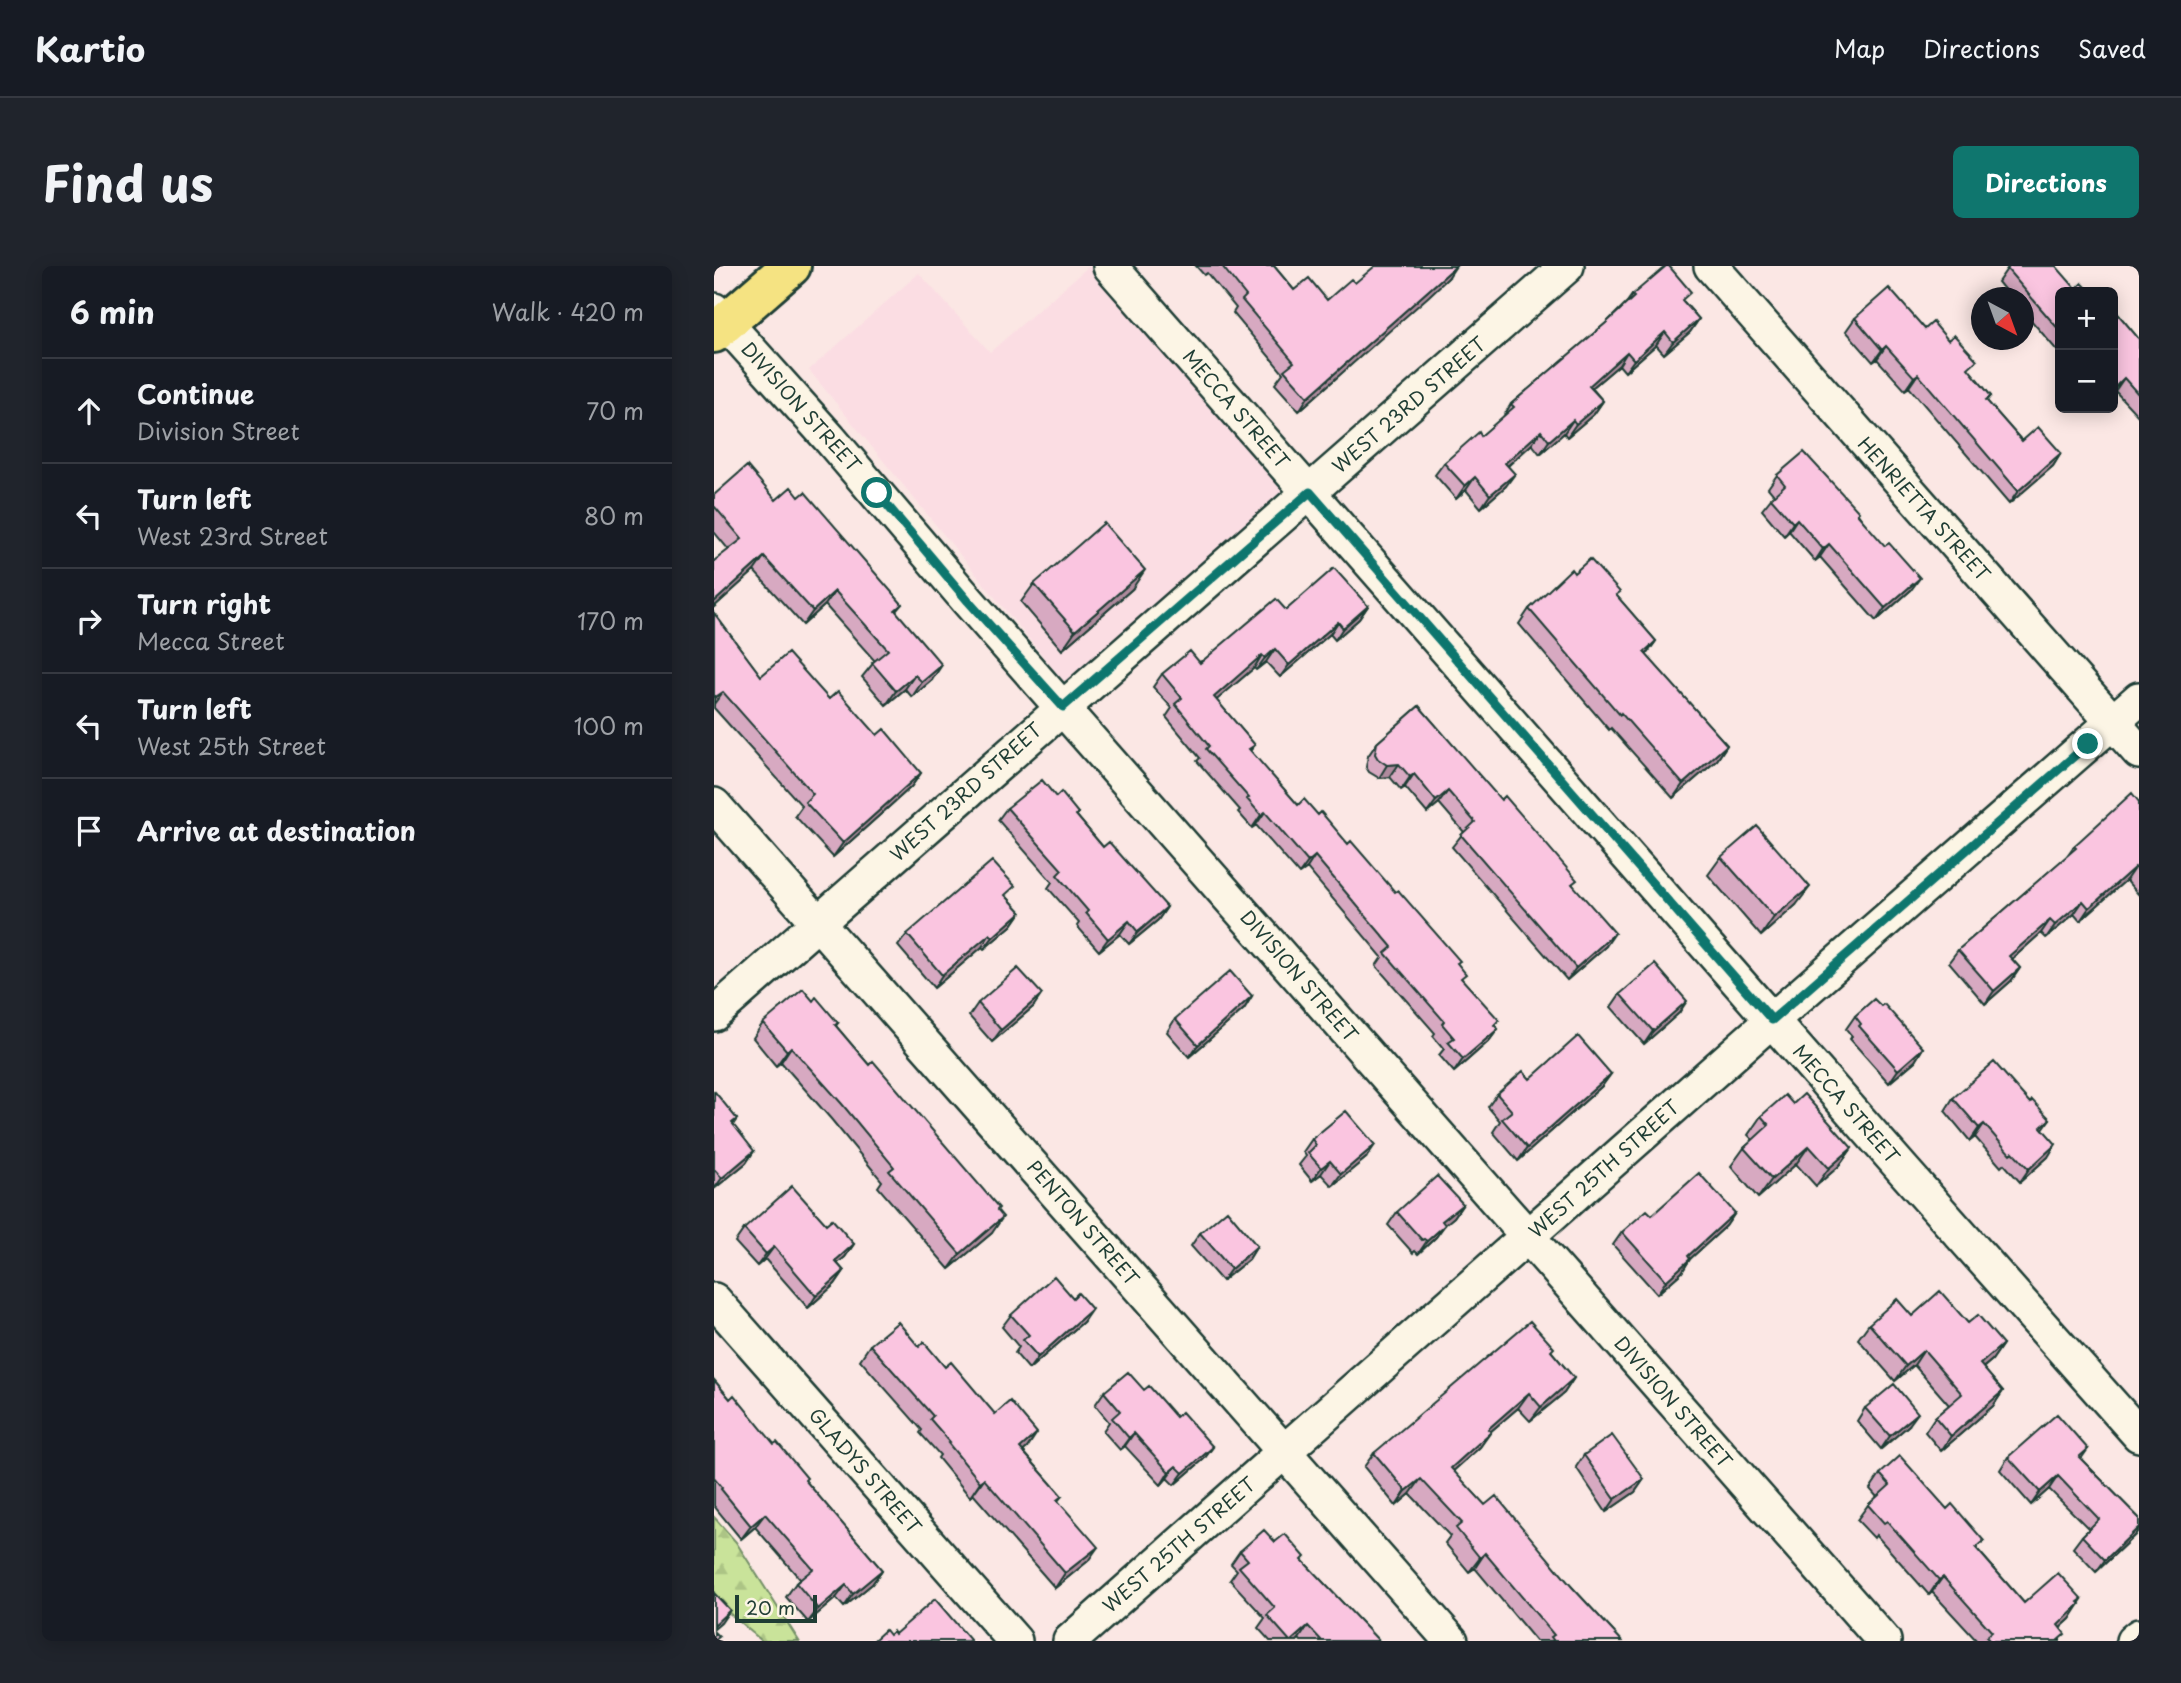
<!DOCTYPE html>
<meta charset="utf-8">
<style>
:root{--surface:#171b24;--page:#20242c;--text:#f1f3f6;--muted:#9ea1a6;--line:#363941;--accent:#0f766e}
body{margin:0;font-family:"Playpen Sans",sans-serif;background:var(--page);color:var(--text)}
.controls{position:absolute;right:21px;top:21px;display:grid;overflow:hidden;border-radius:10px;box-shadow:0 4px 18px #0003}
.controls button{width:63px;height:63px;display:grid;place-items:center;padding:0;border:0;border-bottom:2px solid var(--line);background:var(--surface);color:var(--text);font:35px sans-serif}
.compass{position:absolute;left:1257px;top:21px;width:63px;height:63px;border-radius:50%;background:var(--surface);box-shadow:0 4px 18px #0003;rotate:139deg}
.scale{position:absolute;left:21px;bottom:18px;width:82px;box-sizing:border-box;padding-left:7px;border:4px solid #1f3d34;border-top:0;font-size:19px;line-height:24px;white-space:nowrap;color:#1f3d34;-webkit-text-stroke:5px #fcf5e5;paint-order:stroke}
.stop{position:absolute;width:21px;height:21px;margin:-16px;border:5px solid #0f766e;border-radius:50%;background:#fff}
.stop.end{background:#0f766e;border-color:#fff;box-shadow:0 2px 7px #0008}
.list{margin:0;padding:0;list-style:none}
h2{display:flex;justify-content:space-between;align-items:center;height:91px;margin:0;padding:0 28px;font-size:30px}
h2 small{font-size:23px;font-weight:400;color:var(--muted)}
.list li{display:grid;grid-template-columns:46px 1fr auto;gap:21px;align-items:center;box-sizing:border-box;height:105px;padding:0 28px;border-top:2px solid var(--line)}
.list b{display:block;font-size:26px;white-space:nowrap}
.list p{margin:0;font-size:23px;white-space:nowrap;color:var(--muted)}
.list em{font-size:23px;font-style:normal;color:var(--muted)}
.icon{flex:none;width:38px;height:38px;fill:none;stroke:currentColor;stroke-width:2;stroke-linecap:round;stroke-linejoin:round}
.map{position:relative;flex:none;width:1425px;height:1375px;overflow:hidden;border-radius:10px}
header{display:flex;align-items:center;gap:42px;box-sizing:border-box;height:98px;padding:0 35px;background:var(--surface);border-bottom:2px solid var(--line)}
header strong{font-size:33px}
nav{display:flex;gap:38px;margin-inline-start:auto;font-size:24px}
.intro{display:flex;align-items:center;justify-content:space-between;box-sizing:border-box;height:168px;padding:0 42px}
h1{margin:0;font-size:49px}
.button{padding:18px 32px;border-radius:10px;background:var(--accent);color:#fff;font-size:24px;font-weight:700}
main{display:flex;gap:42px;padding:0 42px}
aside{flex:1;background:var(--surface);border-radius:10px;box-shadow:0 4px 18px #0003}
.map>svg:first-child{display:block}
</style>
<header>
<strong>Kartio</strong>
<nav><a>Map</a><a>Directions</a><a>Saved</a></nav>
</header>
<div class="intro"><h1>Find us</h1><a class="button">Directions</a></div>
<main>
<aside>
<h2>6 min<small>Walk · 420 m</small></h2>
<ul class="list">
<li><svg class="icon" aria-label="ahead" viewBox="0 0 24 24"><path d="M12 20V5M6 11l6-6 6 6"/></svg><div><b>Continue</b><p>Division Street</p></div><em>70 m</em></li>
<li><svg class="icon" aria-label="left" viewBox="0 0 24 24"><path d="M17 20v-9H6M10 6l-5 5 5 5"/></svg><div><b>Turn left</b><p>West 23rd Street</p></div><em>80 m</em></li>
<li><svg class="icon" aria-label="right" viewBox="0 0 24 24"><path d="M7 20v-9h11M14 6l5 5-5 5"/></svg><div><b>Turn right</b><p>Mecca Street</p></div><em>170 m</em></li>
<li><svg class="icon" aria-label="left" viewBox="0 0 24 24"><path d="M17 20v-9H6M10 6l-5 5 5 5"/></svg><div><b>Turn left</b><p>West 25th Street</p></div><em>100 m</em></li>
<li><svg class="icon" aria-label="arrive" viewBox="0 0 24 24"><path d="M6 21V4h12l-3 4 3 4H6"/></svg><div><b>Arrive at destination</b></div></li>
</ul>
</aside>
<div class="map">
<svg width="1425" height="1375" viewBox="0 0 1425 1375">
<defs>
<pattern id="forest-firs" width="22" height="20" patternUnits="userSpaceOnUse" patternTransform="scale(1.75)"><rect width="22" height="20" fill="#c9e39a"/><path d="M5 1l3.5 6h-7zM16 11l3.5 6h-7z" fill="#acc485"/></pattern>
</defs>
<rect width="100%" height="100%" fill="#fbe7e4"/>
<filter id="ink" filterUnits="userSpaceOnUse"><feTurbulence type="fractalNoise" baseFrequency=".0143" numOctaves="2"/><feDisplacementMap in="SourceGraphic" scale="14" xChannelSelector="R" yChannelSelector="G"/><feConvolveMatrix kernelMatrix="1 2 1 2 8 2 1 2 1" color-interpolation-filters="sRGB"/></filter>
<g filter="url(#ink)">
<path fill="#fbdde3" d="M375 0 571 225 352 418 95 104 205 7 276 86Z"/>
<path fill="url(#forest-firs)" stroke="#749067" stroke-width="2" d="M0 1251 22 1276 85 1375H48L0 1334Z"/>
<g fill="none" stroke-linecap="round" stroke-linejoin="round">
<g stroke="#1f3d34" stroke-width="38">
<path id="minor" d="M396 0 1191 906 1425 1169
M997 0 1425 486
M0 44 116 173 254 335 1170 1375
M0 539 737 1375
M0 748 853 0
M0 1034 301 1375
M356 1375 1058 754 1425 433
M1419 1375 1425 1370"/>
</g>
<g stroke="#1f3d34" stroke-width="44">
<path id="highway" d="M0 67 77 0"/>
</g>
<use href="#minor" stroke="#fcf5e5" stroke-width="33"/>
<use href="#highway" stroke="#f5e382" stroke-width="38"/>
</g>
<path fill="#d7a9c1" stroke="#1f3d34" stroke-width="2" d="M482 0H560L580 24 613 34 641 17 734 12 585 145 561 118 569 107 519 47 522 42 493 7 490 9Z
M1293 3 1362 23 1346 26V88L1310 46V32H1297L1284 16Z
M918 29 970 36 985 53 976 66 950 88 942 79 911 106 905 99 878 122 889 135 880 148 853 171 850 167 826 188 818 178 794 200 792 220 767 242 752 224 742 233 721 209 730 197 767 170 789 151 797 138 892 57 913 36Z
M1399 42 1425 73V151L1401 125 1399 127Z
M1141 52 1211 63 1256 105 1277 130 1273 135 1308 175 1347 187 1339 200 1295 238 1195 121 1191 124 1163 93 1159 96 1132 65Z
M1063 209 1144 248 1197 324 1162 355 1106 291 1101 295 1075 265 1070 270 1048 244 1060 229 1054 222Z
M0 229 62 234 85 231 188 338 182 345 218 414 198 431 191 423 172 439 148 411 161 395 111 339 89 359 40 305 0 341V295L15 284 0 266Z
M860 307 903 330 942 375 932 389 1013 479 1003 494 959 532 897 462 895 464 805 358 815 343Z
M320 318 418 323 348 384 307 336Z
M654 340 645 353 621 374 616 368 566 411 552 396 542 404 540 402 502 434 541 479 536 485 584 539 604 549 634 578 743 698 748 714 784 763 775 775 740 806 725 789 730 783 719 770 721 767 662 700 668 691 593 602 585 608 542 559 538 562 524 546 526 544 483 495 486 492 452 451 458 442 439 421 448 408Z
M0 347 47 410 115 433 163 469 207 507 197 521 119 591 81 550 88 540 0 442Z
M705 440 859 619 892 680 853 714 738 581 750 566 725 537 713 547 691 521 687 524 676 511 665 512 655 506 652 501 654 490 663 477Z
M342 531 364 547 362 549 389 581 453 641 444 654 415 678 406 668 385 685 363 660 365 657 334 622 338 616 284 554 293 542Z
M1425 536V629L1412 614 1366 655 1360 648 1332 672 1327 667 1298 693 1306 702 1297 715 1271 738 1235 696 1244 684 1352 591 1360 580Z
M1007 591 1082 639 1047 670 994 609Z
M293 631 307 646 298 659 270 683 268 681 220 722 184 680 193 668Z
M906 728 965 747 930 778 897 741Z
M538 730 530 743 475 791 453 766 461 753Z
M264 737 319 741 278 776 255 750Z
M1167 740 1209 782 1201 795 1175 817 1136 773 1138 770 1132 763 1141 750Z
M49 757H124L122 760 155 799 283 945 278 967 235 1003 164 921 168 915 117 853 67 796 62 800 39 772Z
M897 808 888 820 804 895 779 866 786 855 774 841 783 828 816 813Z
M0 827 23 853 19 859 40 885 32 897 0 923Z
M1239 832 1316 837 1336 853 1329 863 1334 891 1306 916 1290 898 1287 901 1261 871 1256 875 1231 845Z
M1079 838 1138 882 1125 900 1102 920 1082 898 1044 932 1017 900 1030 882 1039 874 1034 869 1047 850Z
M598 873 652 892 618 920 607 908 598 915 585 899 592 890 589 886Z
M749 938 740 951 731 958 722 971 704 988 701 985 699 987 674 959 683 946Z
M1021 947 1012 960 976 993 968 1006 943 1028 899 979 908 966 938 949Z
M112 958 140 978 131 991 123 997 130 1005 121 1018 94 1042 51 993 43 1000 21 976 30 963Z
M486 967 543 980 535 993 508 1015 477 980Z
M297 1049 369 1056 315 1103 301 1087 305 1081 288 1061Z
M1198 1050 1254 1057 1289 1078 1278 1094 1269 1102 1289 1125 1279 1140 1227 1185 1211 1166 1221 1151 1235 1139 1200 1099 1181 1115 1144 1073 1155 1058Z
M156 1079 205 1081 231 1101 281 1148 313 1182 309 1185 348 1230 344 1235 374 1295 341 1322 259 1228 256 1231 224 1192 226 1189 206 1167 208 1164 146 1094Z
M837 1085 860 1112 850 1127 816 1155 804 1142 776 1166 766 1181 739 1205 771 1239 858 1321 908 1375H822L761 1302 755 1306 731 1277 736 1270 696 1228 682 1240 650 1201 660 1187Z
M0 1114 16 1133 60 1178 168 1304 158 1318 130 1341 122 1332 94 1356 72 1331 82 1317 86 1313 41 1261 27 1273 0 1240Z
M430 1124 499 1181 490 1193 460 1219 453 1212 447 1219 411 1180 406 1184 389 1165 395 1156 381 1139 390 1126Z
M1151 1142 1195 1159 1167 1183 1143 1155Z
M1374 1183 1367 1193 1425 1252V1263L1421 1269 1382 1306 1359 1282 1368 1270 1375 1263 1335 1223 1317 1239 1286 1204 1294 1191Z
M870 1189 930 1213 921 1226 892 1246 862 1201Z
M1166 1208 1264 1284 1310 1337 1368 1333 1356 1353 1346 1362V1375H1263L1218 1326 1215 1329 1162 1269 1160 1272 1143 1254 1154 1239 1163 1231 1156 1223Z
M561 1276 589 1295 665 1375H587L585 1373 583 1375H556L544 1362 551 1352 516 1314 523 1304 517 1298 526 1285Z"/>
<path fill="#af8a9d" stroke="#1f3d34" stroke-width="2" d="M742 0 734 12 715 30 585 145 594 131Z
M985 53 976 66 950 88 959 76Z
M951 66 942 79 911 106 920 94Z
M1172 80 1163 93 1159 96 1168 84Z
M913 86 905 99 866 132 875 120Z
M1204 108 1195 121 1191 124 1200 111Z
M1410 112 1401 125 1399 127V123Z
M889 135 880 148 853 171 862 158Z
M859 154 850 167 826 188 835 175Z
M827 165 818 178 782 210 791 197Z
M1347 187 1339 200 1295 238 1304 225Z
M801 208 792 220 767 242 776 229Z
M761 211 752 224 742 233 751 220Z
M1083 253 1075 265 1070 270 1079 257Z
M1115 278 1106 291 1101 295 1109 283Z
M50 291 40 305 0 341V336Z
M431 304 418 323 348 384 361 365Z
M1206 312 1197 324 1162 355 1171 342Z
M121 325 111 339 89 359 99 345Z
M654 340 645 353 621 374 629 362Z
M624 356 616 368 566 411 575 399Z
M942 375 932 389 930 386Z
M561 383 552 396 542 404 551 392Z
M548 389 540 402 491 444 500 431Z
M228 399 218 414 198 431 208 416Z
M201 409 191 423 172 439 182 425Z
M9 426 0 438V432Z
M1013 479 1003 494 959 532 969 518Z
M685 498 676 511 665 512 673 499Z
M207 507 197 521 119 591 129 577Z
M700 508 691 521 687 524 696 511Z
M734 525 725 537 713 547 722 535Z
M551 546 542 559 538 562 547 549Z
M601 590 593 602 585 608 594 596Z
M1421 601 1412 614 1366 655 1375 642Z
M1096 621 1082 639 1047 670 1060 651Z
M1369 635 1360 648 1332 672 1341 659Z
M453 641 444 654 415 678 424 666Z
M307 646 298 659 270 683 279 671Z
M1336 654 1327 667 1287 703 1295 690Z
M415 655 406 668 385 685 394 673Z
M901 667 892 680 853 714 862 702Z
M276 668 268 681 220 722 228 709Z
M1306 702 1297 715 1271 738 1280 725Z
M328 728 319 741 278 776 287 764Z
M538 730 530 743 475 791 484 779Z
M973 735 965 747 930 778 939 765Z
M784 763 775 775 740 806 749 793Z
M77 781 67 796 62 800 73 785Z
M1209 782 1201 795 1175 817 1184 804Z
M897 808 888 820 804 895 813 882Z
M1270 858 1261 871 1256 875 1265 862Z
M1342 878 1334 891 1306 916 1315 903Z
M661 879 652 892 618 920 627 908Z
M1095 880 1082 898 1044 932 1058 913Z
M1138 882 1125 900 1102 920 1115 902Z
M40 885 32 897 0 923 8 912Z
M616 895 607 908 598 915 607 902Z
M749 938 740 951 720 968 728 955Z
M1021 947 1012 960 965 1003 974 990Z
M289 951 278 967 235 1003 246 988Z
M731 959 722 971 704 988 713 975Z
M140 978 131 991 112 1007 121 995Z
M543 980 535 993 508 1015 517 1003Z
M60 981 51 993 43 1000 52 988Z
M976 993 968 1006 943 1028 952 1015Z
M130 1005 121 1018 94 1042 102 1030Z
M378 1043 369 1056 315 1103 324 1091Z
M1289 1078 1278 1094 1255 1113 1266 1098Z
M1210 1084 1200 1099 1181 1115 1192 1100Z
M860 1112 850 1127 816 1155 827 1141Z
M1289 1125 1279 1140 1227 1185 1237 1170Z
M815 1127 804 1142 763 1177 774 1163Z
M1204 1147 1195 1159 1167 1183 1176 1170Z
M777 1166 766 1181 726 1217 737 1202Z
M323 1167 313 1182 296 1197 306 1182Z
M420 1167 411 1180 406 1184 415 1172Z
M499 1181 490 1193 460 1219 469 1207Z
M462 1200 453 1212 447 1219 455 1206Z
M1344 1210 1335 1223 1317 1239 1326 1226Z
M270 1213 259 1228 256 1231 266 1216Z
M707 1213 696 1228 682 1240 692 1225Z
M930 1213 921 1226 892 1246 901 1233Z
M51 1248 41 1261 27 1273 37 1260Z
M1425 1261V1263L1421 1269 1382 1306 1391 1294Z
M384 1281 374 1295 341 1322 351 1307Z
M771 1287 761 1302 755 1306 766 1292Z
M168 1304 158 1318 130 1341 139 1328Z
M1229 1311 1218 1326 1215 1329 1225 1314Z
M132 1319 122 1332 94 1356 104 1343Z
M1368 1333 1359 1344 1366 1338 1356 1353 1333 1374 1344 1359Z
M16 1344 7 1357 0 1363V1359Z
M594 1360 585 1373 583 1375H577Z"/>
<path fill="#fac5e0" stroke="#1f3d34" stroke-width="2" d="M508 0H560L580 24 595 12 613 34 637 13 641 17 661 0H742L594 131 570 104 580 96 528 34 532 30Z
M952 0H955L977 26 968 34 985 53 959 76 951 66 920 94 913 86 875 120 889 135 862 158 859 154 835 175 827 165 791 197 801 208 776 229 761 211 751 220 730 197 765 166 767 170 800 141 797 138 892 57 920 31 918 29Z
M1296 0H1342L1362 23 1368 17 1377 26H1346V65L1293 3Z
M1175 22 1211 63 1219 56 1234 74 1240 69 1263 94 1254 102 1277 130 1272 134 1308 175 1324 161 1347 187 1304 225 1204 108 1200 111 1172 80 1168 84 1141 52Z
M1399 42 1425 73V129L1410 112 1399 123Z
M1090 186 1145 246 1143 248 1171 280 1175 277 1206 312 1171 342 1115 278 1109 283 1083 253 1079 257 1057 232 1071 219 1063 209Z
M33 200 62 234 77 221 85 231 91 226 188 338 181 344 228 399 208 416 201 409 182 425 158 397 174 384 121 325 99 345 50 291 0 336V295L28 273 0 240V229Z
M390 257 431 304 361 365 320 318Z
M876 293 906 326 902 329 942 375 930 386 1013 479 969 518 907 447 906 449 815 343 857 303 860 307Z
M620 302 654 340 629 362 624 356 575 399 561 383 551 392 548 389 500 431 541 479 535 483 584 539 590 533 604 549 607 546 634 578 637 575 681 626 684 624 746 695 743 697 752 708 747 712 785 754 780 759 784 763 749 793 734 776 740 772 728 758 730 755 671 687 678 681 601 590 594 596 551 546 547 549 533 533 535 532 492 483 495 480 461 438 468 432 448 408 476 385 486 397 562 333 572 344Z
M0 347 47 410 74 387 115 433 124 425 163 469 170 463 207 507 129 577 91 536 99 528 9 426 0 432Z
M705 440 787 534 791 530 863 614 858 618 901 667 862 702 747 569 761 556 734 525 722 535 700 508 696 511 685 498 673 499 664 493 661 488 663 477Z
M328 514 342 531 347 526 364 547 362 549 389 581 395 576 453 641 424 666 415 655 394 673 372 647 374 645 343 609 348 604 293 542Z
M1418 527 1425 536V606L1421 601 1375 642 1369 635 1341 659 1336 654 1295 690 1306 702 1280 725 1244 684 1362 582 1360 580Z
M1043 560 1096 621 1060 651 1007 591Z
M278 595 301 620 291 629 307 646 279 671 276 668 228 709 193 668Z
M941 698 973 735 939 765 906 728Z
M304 702 328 728 287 764 264 737Z
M516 705 538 730 484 779 461 753Z
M89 723 99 735 102 731 124 757 121 759 155 799 159 795 285 942 283 944 289 951 246 988 175 905 180 901 128 838 77 781 73 785 49 757Z
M1160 733 1167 740 1170 738 1209 782 1184 804 1145 760 1147 758 1141 750Z
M864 770 897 808 813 882 788 853 798 845 783 828 809 805 816 813Z
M1280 796 1316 837 1318 834 1336 853 1327 861 1342 878 1315 903 1299 886 1296 888 1270 858 1265 862 1239 832Z
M1 826 23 853 18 857 40 885 8 912 0 903V827Z
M1090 828 1138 882 1115 902 1095 880 1058 913 1030 882 1055 859 1047 850 1071 829 1079 838Z
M632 845 661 879 627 908 616 895 607 902 594 887 602 879 598 873Z
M985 907 1021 947 974 990 976 993 952 1015 908 966 933 944 938 949Z
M723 910 749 938 728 955 731 959 713 975 710 973 708 974 683 946Z
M78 920 112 958 118 953 140 978 121 995 130 1005 102 1030 60 981 52 988 30 963Z
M513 944 543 980 517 1003 486 967Z
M340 1010 359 1032 364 1027 378 1043 324 1091 309 1074 315 1069 297 1049Z
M1226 1025 1254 1057 1264 1049 1289 1078 1266 1098 1289 1125 1237 1170 1221 1151 1248 1128 1210 1084 1192 1100 1155 1058 1183 1033 1198 1050Z
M816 1055 840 1082 837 1085 860 1112 827 1141 815 1127 774 1163 777 1166 737 1202 771 1239 782 1230 858 1321 908 1375H840L837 1371 840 1369 771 1287 766 1292 742 1262 748 1257 707 1213 692 1225 660 1187Z
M184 1056 205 1081 210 1076 231 1101 237 1096 281 1148 296 1135 323 1167 306 1182 348 1230 343 1234 384 1281 351 1307 270 1213 266 1216 234 1177 236 1176 216 1153 219 1150 156 1079Z
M414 1106 430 1124 435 1120 462 1151 468 1146 499 1181 469 1207 462 1200 455 1206 420 1167 415 1172 398 1152 406 1145 390 1126Z
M0 1114 16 1133 20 1129 60 1178 63 1176 93 1212 91 1214 168 1304 139 1328 132 1319 104 1343 82 1317 99 1303 51 1248 37 1260 7 1223 8 1222 0 1212Z
M1180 1118 1204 1147 1176 1170 1151 1142Z
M1343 1148 1374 1183 1365 1191 1425 1252V1261L1391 1294 1368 1270 1385 1253 1344 1210 1326 1226 1294 1191Z
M898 1169 930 1213 901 1233 870 1189Z
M1186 1190 1233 1243 1238 1238 1270 1275 1262 1282 1310 1337 1344 1307 1368 1333 1364 1336 1366 1338 1344 1359 1351 1368 1343 1375H1276L1272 1371 1278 1366 1229 1311 1225 1314 1173 1255 1170 1257 1154 1239 1176 1219 1166 1208Z
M550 1264 561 1276 571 1268 591 1291 588 1294 665 1375H608L594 1360 577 1375H576L553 1349 561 1342 525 1301 534 1294 526 1285Z
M0 1327 16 1344 0 1359Z
M221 1333 257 1375H159L171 1364 175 1369 179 1365 181 1368Z
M0 1366 5 1371 0 1375Z"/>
</g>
<g fill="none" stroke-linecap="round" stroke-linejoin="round" filter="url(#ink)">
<path stroke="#0f766e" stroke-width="9" d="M163 227 254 335 349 441 596 226 1058 754 1374 478"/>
</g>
<g text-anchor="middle" stroke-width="7" stroke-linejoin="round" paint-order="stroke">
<g font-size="19" fill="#1f3d34" stroke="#fcf5e5">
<text transform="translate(695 139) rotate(-41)" y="7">WEST 23RD STREET</text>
<text transform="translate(87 141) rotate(48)" y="7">DIVISION STREET</text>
<text transform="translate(522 143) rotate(49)" y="7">MECCA STREET</text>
<text transform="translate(1210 243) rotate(48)" y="7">HENRIETTA STREET</text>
<text transform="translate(252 526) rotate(-42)" y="7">WEST 23RD STREET</text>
<text transform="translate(585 710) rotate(49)" y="7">DIVISION STREET</text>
<text transform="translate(1132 838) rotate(49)" y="7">MECCA STREET</text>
<text transform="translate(890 903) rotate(-42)" y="7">WEST 25TH STREET</text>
<text transform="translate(369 957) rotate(49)" y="7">PENTON STREET</text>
<text transform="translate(959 1136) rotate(49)" y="7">DIVISION STREET</text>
<text transform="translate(151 1205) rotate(49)" y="7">GLADYS STREET</text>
<text transform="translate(465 1279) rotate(-41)" y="7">WEST 25TH STREET</text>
</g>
</g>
</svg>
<div class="controls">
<button>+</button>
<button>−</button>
</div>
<svg class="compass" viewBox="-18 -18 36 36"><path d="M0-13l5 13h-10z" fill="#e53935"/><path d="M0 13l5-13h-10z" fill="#9ea1a6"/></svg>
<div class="scale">20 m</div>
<div class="stop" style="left:163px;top:227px"></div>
<div class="stop end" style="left:1374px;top:478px"></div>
</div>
</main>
